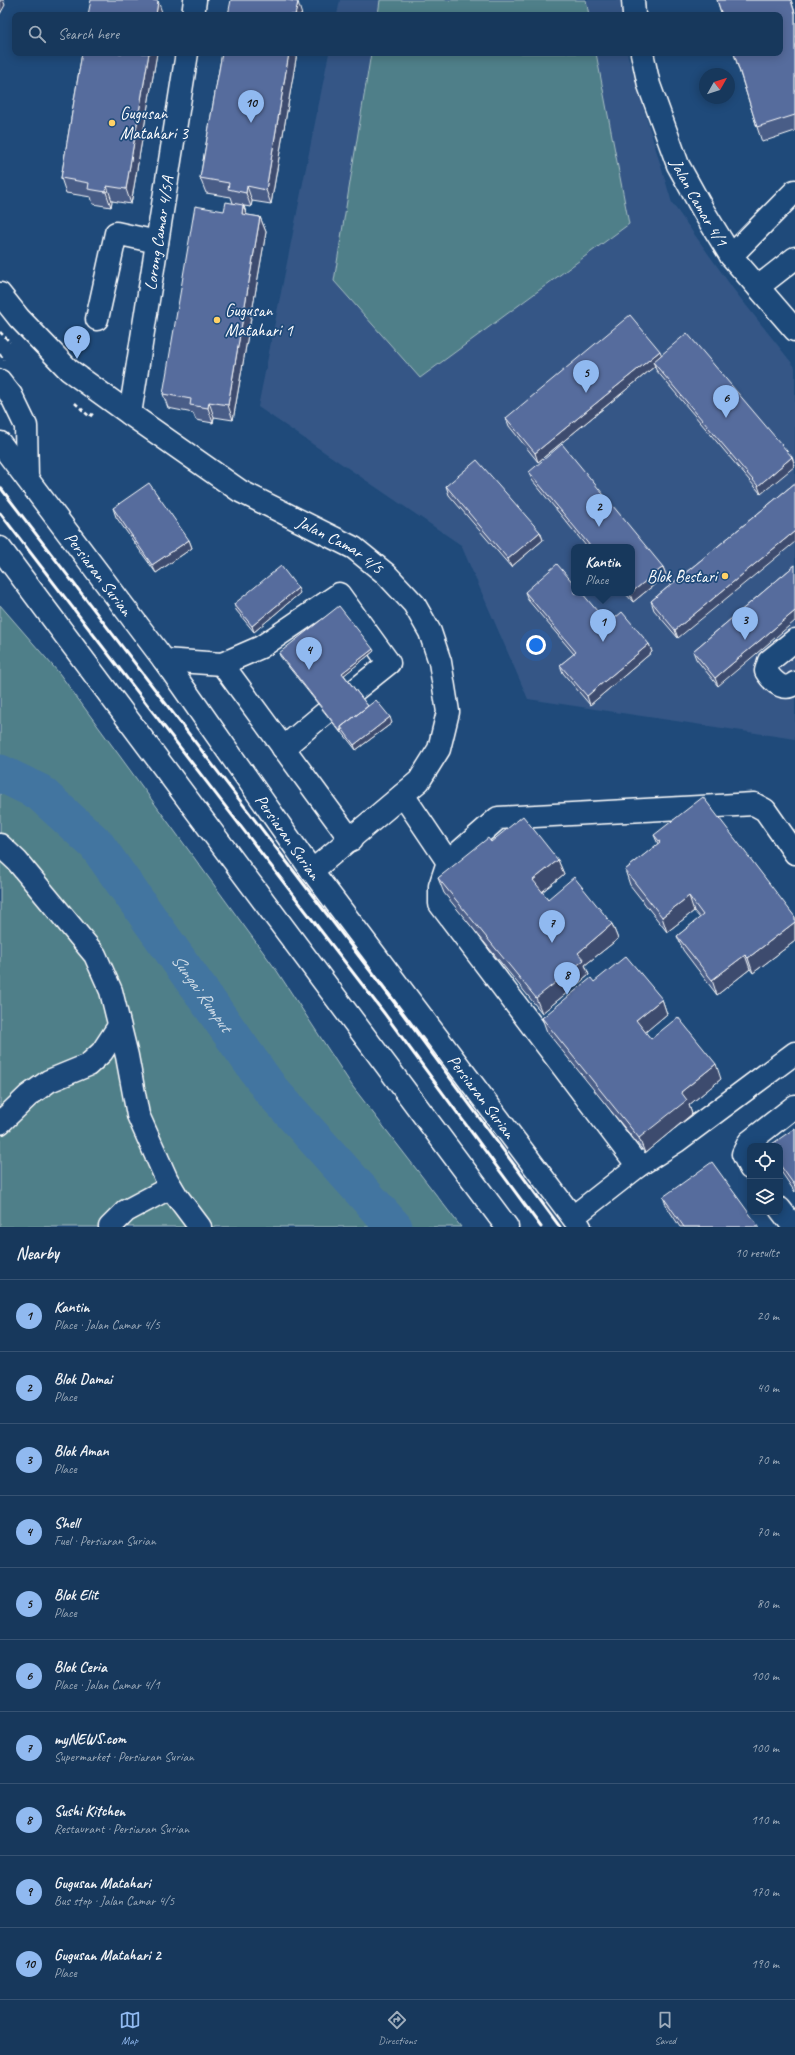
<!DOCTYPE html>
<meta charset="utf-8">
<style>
:root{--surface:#17385c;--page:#203f62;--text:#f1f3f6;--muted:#9eacbb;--line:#365272;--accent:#90b9f0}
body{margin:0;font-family:Caveat,sans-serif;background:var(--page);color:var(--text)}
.controls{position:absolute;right:12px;bottom:12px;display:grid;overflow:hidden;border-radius:8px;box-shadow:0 2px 10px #0003}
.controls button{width:36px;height:36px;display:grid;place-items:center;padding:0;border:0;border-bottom:1px solid var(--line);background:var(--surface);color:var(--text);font:20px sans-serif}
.compass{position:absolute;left:699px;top:68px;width:36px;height:36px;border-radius:50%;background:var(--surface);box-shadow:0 2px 10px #0003;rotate:51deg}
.you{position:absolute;left:536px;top:645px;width:14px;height:14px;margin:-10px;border:3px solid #fff;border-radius:50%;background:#1a73e8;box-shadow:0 0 0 6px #1a73e833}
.badge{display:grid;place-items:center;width:26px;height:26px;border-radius:50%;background:var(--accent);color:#111;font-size:13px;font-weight:700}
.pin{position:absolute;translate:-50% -33px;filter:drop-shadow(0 1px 2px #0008)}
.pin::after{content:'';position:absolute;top:21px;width:14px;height:12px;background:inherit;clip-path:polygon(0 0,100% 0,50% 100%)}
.popup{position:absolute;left:571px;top:544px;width:64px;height:52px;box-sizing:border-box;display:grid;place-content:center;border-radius:8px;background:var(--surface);filter:drop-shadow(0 1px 3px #0005);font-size:13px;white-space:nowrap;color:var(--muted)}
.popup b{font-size:15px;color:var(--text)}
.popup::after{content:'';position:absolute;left:50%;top:100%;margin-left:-8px;border:8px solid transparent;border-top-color:var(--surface)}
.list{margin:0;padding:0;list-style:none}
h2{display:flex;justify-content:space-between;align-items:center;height:52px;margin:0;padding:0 16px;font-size:17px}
h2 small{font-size:13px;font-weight:400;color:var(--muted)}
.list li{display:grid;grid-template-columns:26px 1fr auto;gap:12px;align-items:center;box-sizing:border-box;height:72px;padding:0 16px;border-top:1px solid var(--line)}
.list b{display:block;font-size:15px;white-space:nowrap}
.list p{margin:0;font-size:13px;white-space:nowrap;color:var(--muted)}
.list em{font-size:13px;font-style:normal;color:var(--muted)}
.icon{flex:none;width:22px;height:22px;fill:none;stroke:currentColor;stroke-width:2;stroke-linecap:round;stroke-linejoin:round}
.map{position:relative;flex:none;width:795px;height:1227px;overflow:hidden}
.search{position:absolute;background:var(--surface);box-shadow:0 2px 10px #0003;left:12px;right:12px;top:12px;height:44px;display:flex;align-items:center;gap:10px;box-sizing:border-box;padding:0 14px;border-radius:8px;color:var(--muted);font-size:15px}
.sheet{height:772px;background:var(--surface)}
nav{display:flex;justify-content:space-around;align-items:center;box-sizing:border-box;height:56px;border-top:1px solid var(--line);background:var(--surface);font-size:11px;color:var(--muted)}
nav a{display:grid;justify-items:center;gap:2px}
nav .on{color:var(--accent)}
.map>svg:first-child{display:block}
</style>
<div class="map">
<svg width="795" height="1227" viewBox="0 0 795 1227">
<rect width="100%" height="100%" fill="#1f4a7a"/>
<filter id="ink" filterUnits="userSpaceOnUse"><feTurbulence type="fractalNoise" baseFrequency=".025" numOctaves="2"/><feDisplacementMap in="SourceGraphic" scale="8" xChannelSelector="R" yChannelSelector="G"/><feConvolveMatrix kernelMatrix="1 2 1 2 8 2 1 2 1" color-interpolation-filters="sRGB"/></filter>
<g filter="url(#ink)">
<path fill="#345786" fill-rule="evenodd" d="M340 0H620L622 15H337Z
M329 53H627L672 203 734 290 795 367V739L528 699 461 545 258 407ZM574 547H632V593H574Z"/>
<path fill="#507f89" stroke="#a8bfc4" d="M380 0H586L589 15H378Z
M371 53H596L629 224 420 378 334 281Z
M0 605 59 673 277 971 353 1087 461 1227H0Z"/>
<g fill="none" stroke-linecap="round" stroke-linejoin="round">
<path stroke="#4375a0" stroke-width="37" id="s1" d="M0 773 39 792 96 844 271 1090 394 1227"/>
<g stroke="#fff" stroke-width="25">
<g id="minor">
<path d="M633 0 634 15"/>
<path d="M193 15 195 0"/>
<path id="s2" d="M642 53 649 85 678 165 704 212 731 256 795 330"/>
<path d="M731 256 795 191"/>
<path d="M758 287 795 258"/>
<path id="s3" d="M0 294 19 318 69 370 130 414 240 491 354 548 386 574 414 604 430 632 440 662 448 712 439 749 419 781 312 871"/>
<path d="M97 319 116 233 157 242"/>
<path d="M0 381 11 395 26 426 27 478"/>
<path id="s4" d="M130 414 187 53"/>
<path d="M795 640 769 661 766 671C772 681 784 693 795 683"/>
<path d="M283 748 325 713"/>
<path d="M403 795 448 862"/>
<path d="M351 840 222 664 261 647 339 594 389 663 354 691"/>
<path d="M0 845 17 861 95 955 111 991 127 1056 138 1115 167 1180 176 1195 200 1227"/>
<path d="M0 1123 28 1096 49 1081 88 1065 102 1052 119 1026"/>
<path d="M638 1166 440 904V886L448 862 498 818 754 804 765 810 795 853"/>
<path d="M750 1168 743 1154 749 1142 795 1106"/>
<path d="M780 1209 794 1227"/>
<path d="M573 1217 638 1166 677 1141 795 1053"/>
<path d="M110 1227 126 1211 171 1187"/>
</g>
</g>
<g stroke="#fff" stroke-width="25">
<g id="major">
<path id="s5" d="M0 443 164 660 312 871 580 1227"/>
<path d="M0 548 507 1227"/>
<path d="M164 660 222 664"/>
</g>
</g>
<path stroke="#fff" stroke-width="2.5" stroke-dasharray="4 3" stroke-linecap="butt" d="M0 332 10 342
M0 354 4 360
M75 403 90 417 93 413"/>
<use href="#minor" stroke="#1f4a7a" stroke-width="22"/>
<use href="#major" stroke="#1f4a7a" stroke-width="22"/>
<path stroke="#fff" stroke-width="3" d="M0 487 394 1002 560 1227
M0 513 384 1013 541 1227"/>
</g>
<path fill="#4a5d87" stroke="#fff" d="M717 0H791L795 12V131L762 142 757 127Z
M82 53H157L131 204 112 201 111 207 93 204 91 197 66 193 61 178Z
M222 53H297L271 204 252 201 251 207 244 206 247 215 260 217 266 232 233 420 214 417 213 423 196 420 193 413 168 408 163 394 224 211 233 203 231 197 206 193 200 178Z
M661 355 792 457 761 494 656 370 655 366 538 462 509 426 506 418Z
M529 472 663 567 666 575 633 602 625 593H632V547H587L532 480Z
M795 483 678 638 654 610 651 601Z
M446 486 540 532 543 540 511 567 449 495Z
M113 508 189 540 192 548 156 573 116 517Z
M795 565 718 686 696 659 693 651Z
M525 592 608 624 649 644 652 652 590 705 563 673 560 665 574 654 528 600Z
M300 593 254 632 236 610 234 604Z
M374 651 344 675 368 706 392 723 356 750 342 732 341 733 280 656 279 653Z
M654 835 795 917V941L753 973 750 969 717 995 683 950 677 936 700 918 694 911 667 932 630 885 625 870 658 844Z
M491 842 558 860 564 874 542 892 548 899 612 924 618 939 585 965 589 975 542 1013 444 893 438 878Z
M594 982 662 999 667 1014 645 1032 651 1039 721 1079 689 1105 692 1114 645 1153 547 1032 542 1018Z
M795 1128V1192L780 1170V1146Z
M663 1197 759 1227H680L667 1207Z"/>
<path fill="#3c4c6e" stroke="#fff" d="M0 0H3L5 5 0 14Z
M158 1 163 15H156Z
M298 2 302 15H295Z
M149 53H157L131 204 126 189Z
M289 53H297L271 204 266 190Z
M107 186 112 201 111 207 106 192Z
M247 186 252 201 251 207 246 193Z
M243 205 248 220 242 214Z
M260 217 266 232 233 420 228 405Z
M660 351 663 359 653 362 655 366 538 462 535 453Z
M209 402 214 417 213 423 208 408Z
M792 457 795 466 761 494 758 486Z
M795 531V542L678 638 675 630Z
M540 532 543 540 511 567 508 559Z
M189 540 192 548 156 573 152 565Z
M663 567 666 575 633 602 630 594 632 593V592Z
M298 588 300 593 254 632 252 626Z
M795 611V621L718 686 715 678Z
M649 644 652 652 590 705 587 696Z
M373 649 374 651 343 676 342 673Z
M390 717 392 723 356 750 354 745Z
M341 729 342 732 341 733 340 731Z
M558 860 564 874 538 895 533 880Z
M689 896 694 911 667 932 662 917Z
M795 922V941L753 973 748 958Z
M612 924 618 939 585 965 589 975 542 1013 536 998 578 953Z
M745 955 750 969 717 995 712 980Z
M662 999 667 1014 642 1035 636 1020Z
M716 1064 721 1079 689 1105 692 1114 645 1153 639 1138 681 1092Z"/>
<path fill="#566c9d" stroke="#fff" d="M91 0H151L158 1 156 15H88Z
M231 0H287L298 2 295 15H228Z
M717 0H791L795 14V115L757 127 734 53H780V15H722Z
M82 53H149L126 189 107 186 106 192 88 189 89 183 61 178Z
M222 53H289L266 190 247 186 246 193 228 189 229 183 200 178Z
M226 202 243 205 242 214 260 217 228 405 209 402 208 408 190 405 191 399 163 394 195 206 224 211Z
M630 315 660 351 535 453 506 418Z
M687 333 792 457 758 486 653 362Z
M562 444 663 567 632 592V547H591L529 472Z
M477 460 540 532 508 559 446 486Z
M149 483 189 540 152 565 113 508Z
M795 483V531L675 630 651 601Z
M557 564 574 584V593H582L608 624 622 612 649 644 587 696 560 665 576 652 525 592Z
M795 565V611L715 678 693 651Z
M281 566 298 588 252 626 234 604Z
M339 606 373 649 342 673 368 706 341 727V729L340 731 279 653Z
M376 700 390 717 354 745 341 727Z
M703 797 795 917V922L748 958 745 955 712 980 677 936 703 915 689 896 662 917 625 870 660 842 654 835Z
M523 816 558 860 533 880 548 899 574 877 612 924 578 953 584 960 536 998 438 878 488 838 491 842Z
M626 956 662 999 636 1020 651 1039 678 1017 716 1064 681 1092 687 1100 639 1138 542 1018 591 978 594 982Z
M795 1128V1186L780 1165V1146H769Z
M712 1162 759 1227H684L663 1197Z"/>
</g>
<g fill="#ffd166" stroke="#1f4a7a" stroke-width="1.5">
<circle cx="112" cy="123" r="4"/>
<circle cx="217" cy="320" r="4"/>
<circle cx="725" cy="576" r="4"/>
</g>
<g text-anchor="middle" stroke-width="3.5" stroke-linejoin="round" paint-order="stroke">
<g font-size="17" fill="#fff" stroke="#1f4a7a" text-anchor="start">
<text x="120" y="119">Gugusan<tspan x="120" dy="20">Matahari 3</tspan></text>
<text x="225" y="316">Gugusan<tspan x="225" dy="20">Matahari 1</tspan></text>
<text x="717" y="582" text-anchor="end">Blok Bestari</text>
</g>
<g font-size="17" fill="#fff" stroke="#1f4a7a">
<text dy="6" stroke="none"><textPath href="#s2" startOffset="161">Jalan Camar 4/1</textPath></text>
<text dy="6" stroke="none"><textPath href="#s4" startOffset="183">Lorong Camar 4/5A</textPath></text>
<text dy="6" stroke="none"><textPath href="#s3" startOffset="426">Jalan Camar 4/5</textPath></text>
<text dy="6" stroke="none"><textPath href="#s5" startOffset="164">Persiaran Surian</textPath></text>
<text dy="6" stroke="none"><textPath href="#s5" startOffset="488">Persiaran Surian</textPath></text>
<text dy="6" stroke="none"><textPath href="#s5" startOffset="812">Persiaran Surian</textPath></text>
</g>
<g font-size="18" font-style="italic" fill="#d0dce7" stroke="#1f4a7a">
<text dy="6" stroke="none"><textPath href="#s1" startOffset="303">Sungai Rumput</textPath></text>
</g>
</g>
</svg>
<div class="controls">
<button><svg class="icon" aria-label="locate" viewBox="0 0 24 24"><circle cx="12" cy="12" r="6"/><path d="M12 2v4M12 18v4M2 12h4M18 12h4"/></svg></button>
<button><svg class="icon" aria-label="layers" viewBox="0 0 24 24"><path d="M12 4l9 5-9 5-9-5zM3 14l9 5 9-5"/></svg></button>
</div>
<svg class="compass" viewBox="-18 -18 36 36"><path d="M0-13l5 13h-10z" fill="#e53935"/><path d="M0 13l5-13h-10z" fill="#9eacbb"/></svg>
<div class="you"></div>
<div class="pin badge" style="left:603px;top:642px">1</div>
<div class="popup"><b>Kantin</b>Place</div>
<div class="pin badge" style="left:599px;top:527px">2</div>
<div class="pin badge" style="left:745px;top:640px">3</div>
<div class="pin badge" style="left:309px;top:670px">4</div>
<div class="pin badge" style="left:586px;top:393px">5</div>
<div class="pin badge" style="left:726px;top:418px">6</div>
<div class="pin badge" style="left:552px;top:943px">7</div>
<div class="pin badge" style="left:567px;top:995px">8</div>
<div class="pin badge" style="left:77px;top:359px">9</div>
<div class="pin badge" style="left:251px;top:123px">10</div>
<div class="search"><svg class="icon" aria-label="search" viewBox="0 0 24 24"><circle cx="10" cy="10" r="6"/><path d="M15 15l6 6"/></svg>Search here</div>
</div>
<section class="sheet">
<h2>Nearby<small>10 results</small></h2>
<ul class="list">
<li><span class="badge">1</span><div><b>Kantin</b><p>Place · Jalan Camar 4/5</p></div><em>20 m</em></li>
<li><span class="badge">2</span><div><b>Blok Damai</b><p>Place</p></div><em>40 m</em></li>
<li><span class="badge">3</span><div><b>Blok Aman</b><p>Place</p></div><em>70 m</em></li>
<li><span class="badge">4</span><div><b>Shell</b><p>Fuel · Persiaran Surian</p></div><em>70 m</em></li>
<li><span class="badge">5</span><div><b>Blok Elit</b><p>Place</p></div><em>80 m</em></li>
<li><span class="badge">6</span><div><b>Blok Ceria</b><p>Place · Jalan Camar 4/1</p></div><em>100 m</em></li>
<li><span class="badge">7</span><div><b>myNEWS.com</b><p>Supermarket · Persiaran Surian</p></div><em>100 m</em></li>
<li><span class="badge">8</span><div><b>Sushi Kitchen</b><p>Restaurant · Persiaran Surian</p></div><em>110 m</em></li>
<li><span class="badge">9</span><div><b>Gugusan Matahari</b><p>Bus stop · Jalan Camar 4/5</p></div><em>170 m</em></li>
<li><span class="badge">10</span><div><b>Gugusan Matahari 2</b><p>Place</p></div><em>190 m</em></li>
</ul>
</section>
<nav>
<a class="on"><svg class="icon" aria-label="map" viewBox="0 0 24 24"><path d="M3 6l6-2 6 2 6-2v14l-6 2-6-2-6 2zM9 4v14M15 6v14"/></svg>Map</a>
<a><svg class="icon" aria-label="directions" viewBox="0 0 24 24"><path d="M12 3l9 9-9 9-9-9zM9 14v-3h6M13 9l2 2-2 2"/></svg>Directions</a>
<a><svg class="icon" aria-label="saved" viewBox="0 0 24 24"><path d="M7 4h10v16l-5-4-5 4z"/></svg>Saved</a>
</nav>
